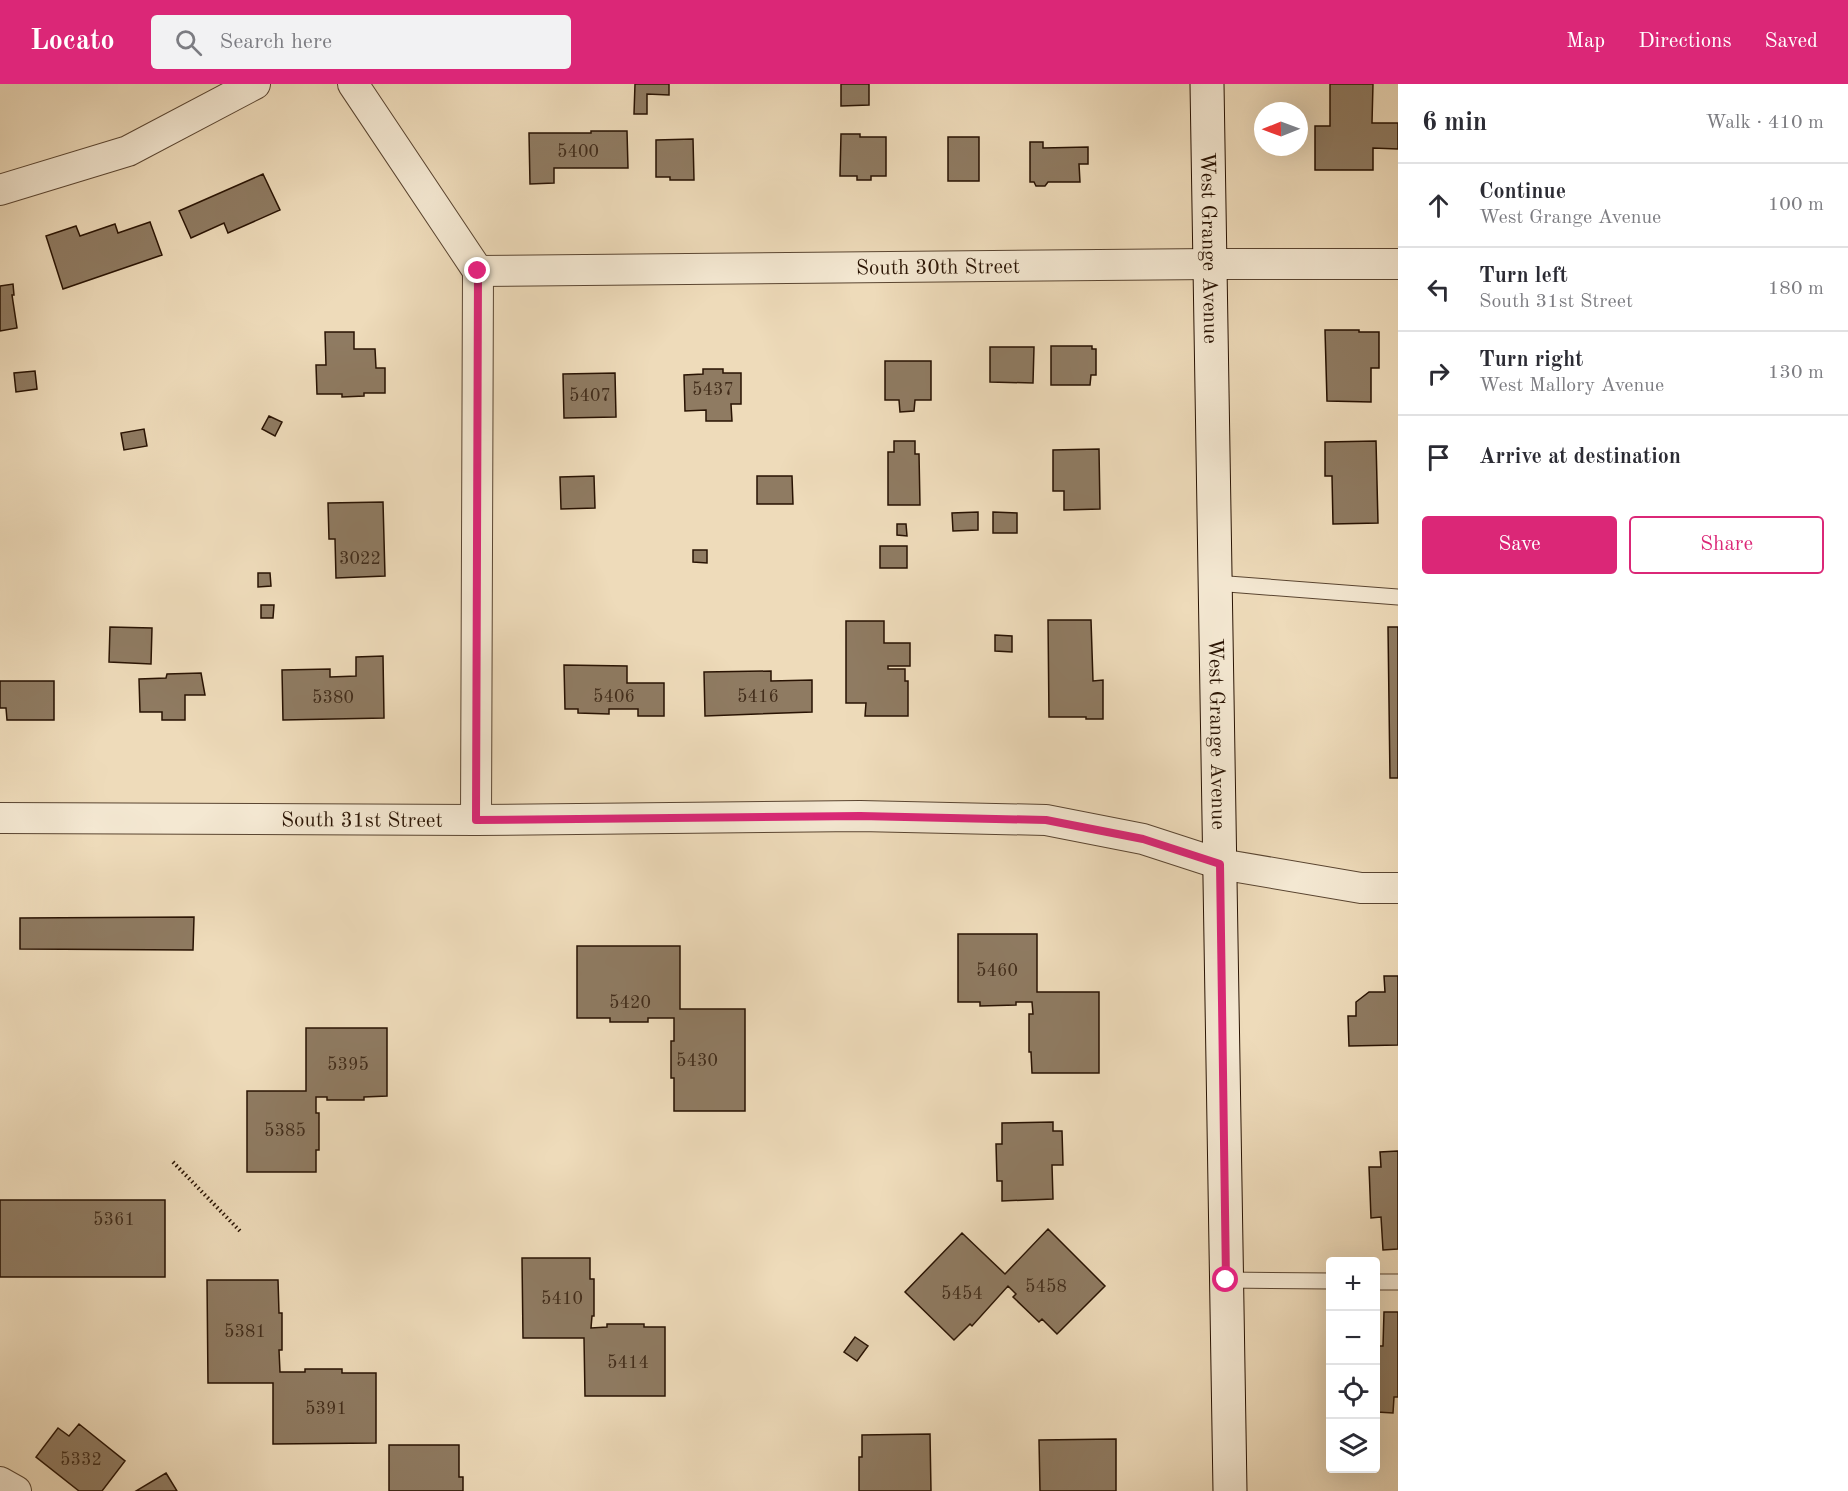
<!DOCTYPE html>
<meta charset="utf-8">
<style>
:root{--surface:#fff;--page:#f2f2f3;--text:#2b2b33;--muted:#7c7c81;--line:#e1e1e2;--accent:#db2777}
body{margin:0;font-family:"Old Standard TT",serif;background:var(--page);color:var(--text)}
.controls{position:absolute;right:18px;bottom:18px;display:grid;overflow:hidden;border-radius:6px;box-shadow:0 6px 24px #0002}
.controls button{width:54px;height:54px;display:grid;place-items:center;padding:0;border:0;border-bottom:2px solid var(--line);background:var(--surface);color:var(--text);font:30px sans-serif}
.compass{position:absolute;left:1254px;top:18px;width:54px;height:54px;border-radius:50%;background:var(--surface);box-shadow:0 6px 24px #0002;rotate:269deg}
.stop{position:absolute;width:18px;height:18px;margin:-14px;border:4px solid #db2777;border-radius:50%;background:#fff}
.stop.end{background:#db2777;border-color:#fff;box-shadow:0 2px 6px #0008}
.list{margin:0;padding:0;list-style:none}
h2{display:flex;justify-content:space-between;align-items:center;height:78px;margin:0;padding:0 24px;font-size:26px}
h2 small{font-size:20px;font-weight:400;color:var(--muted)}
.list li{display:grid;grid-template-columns:39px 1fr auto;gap:18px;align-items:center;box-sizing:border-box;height:84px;padding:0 24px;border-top:2px solid var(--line)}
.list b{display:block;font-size:22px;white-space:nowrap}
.list p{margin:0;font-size:20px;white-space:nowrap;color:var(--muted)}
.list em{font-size:20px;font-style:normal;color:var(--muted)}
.actions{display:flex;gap:12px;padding:18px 24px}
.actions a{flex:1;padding:14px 0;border:2px solid var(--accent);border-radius:6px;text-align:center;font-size:21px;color:var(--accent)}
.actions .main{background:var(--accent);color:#fff}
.icon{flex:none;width:33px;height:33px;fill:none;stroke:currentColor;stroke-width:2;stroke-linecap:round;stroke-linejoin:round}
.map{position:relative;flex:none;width:1398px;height:1407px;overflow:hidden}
header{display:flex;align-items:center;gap:36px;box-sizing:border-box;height:84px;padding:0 30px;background:var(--accent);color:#fff}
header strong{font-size:28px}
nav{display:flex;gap:33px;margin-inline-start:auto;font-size:21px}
.search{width:420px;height:54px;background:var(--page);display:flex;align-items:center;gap:15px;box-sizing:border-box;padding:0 21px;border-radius:6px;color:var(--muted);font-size:22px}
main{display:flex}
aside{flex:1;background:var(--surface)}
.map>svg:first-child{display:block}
</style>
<header>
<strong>Locato</strong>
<div class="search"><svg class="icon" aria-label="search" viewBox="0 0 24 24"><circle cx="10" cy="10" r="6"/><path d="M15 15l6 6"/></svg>Search here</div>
<nav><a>Map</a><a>Directions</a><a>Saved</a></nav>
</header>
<main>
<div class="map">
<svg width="1398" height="1407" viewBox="0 0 1398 1407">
<rect width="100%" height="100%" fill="#eedbba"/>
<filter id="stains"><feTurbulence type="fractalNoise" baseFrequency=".00333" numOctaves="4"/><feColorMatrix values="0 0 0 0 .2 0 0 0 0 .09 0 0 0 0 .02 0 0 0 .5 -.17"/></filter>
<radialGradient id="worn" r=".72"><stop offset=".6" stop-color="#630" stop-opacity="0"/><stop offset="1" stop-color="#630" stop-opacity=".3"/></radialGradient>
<path fill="#8f7b62" stroke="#291303" stroke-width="1.5" d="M635 0H669V11L647 10V30H634Z
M841 0H869V21L841 22Z
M1330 0H1373L1372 39H1398V65L1373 64V86H1315V42H1330Z
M591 47H627L628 84H554V99L530 100 529 49H591Z
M841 50H860V53H886V92H871V96H857V92H840Z
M948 53H979V97H948Z
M693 55 694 96H670V93H656V56Z
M1030 58H1043V64L1088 63V80H1079L1080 98H1048L1045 102H1036L1034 98H1030Z
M263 90 280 126 228 149 224 139 191 154 179 127Z
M150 138 162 171 63 205 46 152 76 142 80 152 115 140 118 149Z
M13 200 14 211H12L17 244 0 247V202Z
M1325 246H1359V248H1379V284H1371V318L1327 317Z
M325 248H354V265H375L376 284H385V309H364V312L342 313V310H317L316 281H326Z
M1051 262H1092V265H1096V291H1091L1090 301H1051Z
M990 263H1034L1033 299 990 298Z
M885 277H931V316H915L914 327 900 328 899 316H885Z
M703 285H723V289H741V320H731L732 337H706V326L685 327 684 291 703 290Z
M35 287 37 305 16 308 14 289Z
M615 289 616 333 564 334 563 290Z
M269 332 282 338 275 352 262 345Z
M144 345 147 362 124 366 121 349Z
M894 357H915V370H919L920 421H888V368H894Z
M1376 357 1378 439 1333 440 1332 392H1325V358Z
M1099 365 1100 425 1064 426V407H1053V366Z
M594 392 595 424 561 425 560 393Z
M757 392H792L793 420H757Z
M383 418 385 492 336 494 335 455H329L328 419Z
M978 428V446L953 447 952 429Z
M993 428 1017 429V449H993Z
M897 440H906L907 452 897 451Z
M880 462H907V484H880Z
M693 466H707V479L693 478Z
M258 489H270L271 502 258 503Z
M261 521H274L273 534H261Z
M1048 536H1091L1093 597 1103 596V635H1086V633H1049Z
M846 537H884V559H910V582H888V585H905V597H908V632H865L866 619H846Z
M110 543 152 544 151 580 109 578Z
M1388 543H1398V694H1390Z
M995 551 1012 552V568L995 567Z
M383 572 384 634 283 636 282 586 330 585V593L356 592V573Z
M564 581 627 582V599H664V632H638V625H609V630L578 629V625H565Z
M771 587V597L812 596V628L705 632 704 588Z
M201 589 205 611H185V636H162V628H140L139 595 166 594 167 590Z
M0 597H54V636H7L6 624H0Z
M194 833 193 866 20 865V834Z
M958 850H1037V908H1099V989H1032L1031 968H1029V930H1033L1032 918H1016V921L980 922V918H958Z
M577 862H680V925H745V1027H674V994H671V957H674V934H648V938H610V934H577Z
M1384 892H1398V961L1349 962 1348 932H1356V918L1369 908H1385Z
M306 944H387V1012L364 1013V1016H327V1013H316V1029H319V1066H316V1088H247V1007H306Z
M1053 1038V1047H1062L1063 1081H1052L1053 1115 1002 1117V1097H997L996 1060H1002V1039Z
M1398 1067V1165L1383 1166 1381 1133 1371 1134 1369 1083H1381L1380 1068Z
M0 1116H165V1193H0Z
M1048 1145 1105 1202 1057 1250 1042 1235 1039 1238 1013 1213 1016 1210 1008 1202 972 1242 970 1240 954 1256 905 1208 962 1149 1005 1190Z
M522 1174H590V1195H594V1232H592L591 1244 607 1243V1240H644V1243H665V1312H585L584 1254H523Z
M207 1196H278L279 1229H282V1266H279L280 1288H305V1285H342V1289H376V1359L273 1360V1299H208Z
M1384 1228H1398V1313H1394L1393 1329 1377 1328 1378 1305H1376V1262H1383Z
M855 1253 868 1262 857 1277 844 1268Z
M79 1340 125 1377 102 1407H79L36 1373 58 1344 69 1352Z
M930 1350 931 1407H859V1373H862V1351Z
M1116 1355V1407H1040L1039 1356Z
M389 1361H459V1393H463V1407H389Z
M166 1389 177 1407H136Z"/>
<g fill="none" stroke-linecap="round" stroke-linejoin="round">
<g stroke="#5a4531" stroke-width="17">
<path id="lane" d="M1215 499 1398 513
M1226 1196 1330 1197
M1376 1198H1398"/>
</g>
<g stroke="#5a4531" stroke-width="32">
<g id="street">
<path d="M353 0 478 187 476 736"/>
<path d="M0 106 128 67 255 0"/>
<path id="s1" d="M478 187 1210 180H1398"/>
<path id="s2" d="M0 734 476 736 860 732 1046 736 1143 755 1220 780 1361 804H1398"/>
<path d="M0 1398 16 1407"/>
</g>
</g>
<g stroke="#291303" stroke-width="35">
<g id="secondary">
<path id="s3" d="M1207 0 1230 1407"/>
</g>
</g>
<path stroke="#291303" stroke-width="4" stroke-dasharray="1.5 3" stroke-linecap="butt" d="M173 1078 241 1148"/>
<use href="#lane" stroke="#f4e8d2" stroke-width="15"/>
<use href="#street" stroke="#f4e8d2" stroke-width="30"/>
<use href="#secondary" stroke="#f4e8d2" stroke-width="33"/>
</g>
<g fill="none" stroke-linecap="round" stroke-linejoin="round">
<path stroke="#db2777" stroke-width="8" d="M478 187 476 736 860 732 1046 736 1143 755 1220 780 1226 1196"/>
</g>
<g text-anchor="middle" stroke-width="6" stroke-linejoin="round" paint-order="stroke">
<g font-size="18" fill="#422d1b">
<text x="578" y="73">5400</text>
<text x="713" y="311">5437</text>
<text x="590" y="317">5407</text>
<text x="360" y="480">3022</text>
<text x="614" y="618">5406</text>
<text x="758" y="618">5416</text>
<text x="333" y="619">5380</text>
<text x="997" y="892">5460</text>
<text x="630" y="924">5420</text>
<text x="697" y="982">5430</text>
<text x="348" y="986">5395</text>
<text x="285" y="1052">5385</text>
<text x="114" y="1141">5361</text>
<text x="1046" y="1208">5458</text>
<text x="962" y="1215">5454</text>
<text x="562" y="1220">5410</text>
<text x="245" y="1253">5381</text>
<text x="628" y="1284">5414</text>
<text x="326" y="1330">5391</text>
<text x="81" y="1381">5332</text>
</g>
<g font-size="21" fill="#291303" stroke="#f4e8d2">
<text dy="7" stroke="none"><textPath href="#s3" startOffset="164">West Grange Avenue</textPath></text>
<text dy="7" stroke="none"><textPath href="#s1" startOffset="460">South 30th Street</textPath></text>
<text dy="7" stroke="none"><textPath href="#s3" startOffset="650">West Grange Avenue</textPath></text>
<text dy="7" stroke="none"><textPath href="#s2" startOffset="362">South 31st Street</textPath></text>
</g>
</g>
<rect width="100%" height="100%" filter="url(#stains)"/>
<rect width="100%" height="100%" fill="url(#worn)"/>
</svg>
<div class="controls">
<button>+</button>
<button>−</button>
<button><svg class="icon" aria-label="locate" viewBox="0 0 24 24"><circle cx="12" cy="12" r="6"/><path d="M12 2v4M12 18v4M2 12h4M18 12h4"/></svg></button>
<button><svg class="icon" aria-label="layers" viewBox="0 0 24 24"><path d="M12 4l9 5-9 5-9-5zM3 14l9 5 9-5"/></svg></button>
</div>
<svg class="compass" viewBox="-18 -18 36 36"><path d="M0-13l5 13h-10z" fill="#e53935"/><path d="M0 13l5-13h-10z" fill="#7c7c81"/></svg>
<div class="stop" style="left:1226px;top:1196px"></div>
<div class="stop end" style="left:478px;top:187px"></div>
</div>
<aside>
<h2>6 min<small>Walk · 410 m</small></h2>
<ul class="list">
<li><svg class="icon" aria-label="ahead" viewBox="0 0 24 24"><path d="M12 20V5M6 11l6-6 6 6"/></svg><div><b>Continue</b><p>West Grange Avenue</p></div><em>100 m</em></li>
<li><svg class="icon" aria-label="left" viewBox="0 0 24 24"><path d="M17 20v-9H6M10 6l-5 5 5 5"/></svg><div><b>Turn left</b><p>South 31st Street</p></div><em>180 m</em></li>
<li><svg class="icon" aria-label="right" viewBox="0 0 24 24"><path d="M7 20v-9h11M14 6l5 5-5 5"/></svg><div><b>Turn right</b><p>West Mallory Avenue</p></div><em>130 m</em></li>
<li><svg class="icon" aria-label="arrive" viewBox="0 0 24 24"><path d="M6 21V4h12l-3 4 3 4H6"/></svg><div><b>Arrive at destination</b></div></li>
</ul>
<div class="actions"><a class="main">Save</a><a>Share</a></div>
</aside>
</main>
